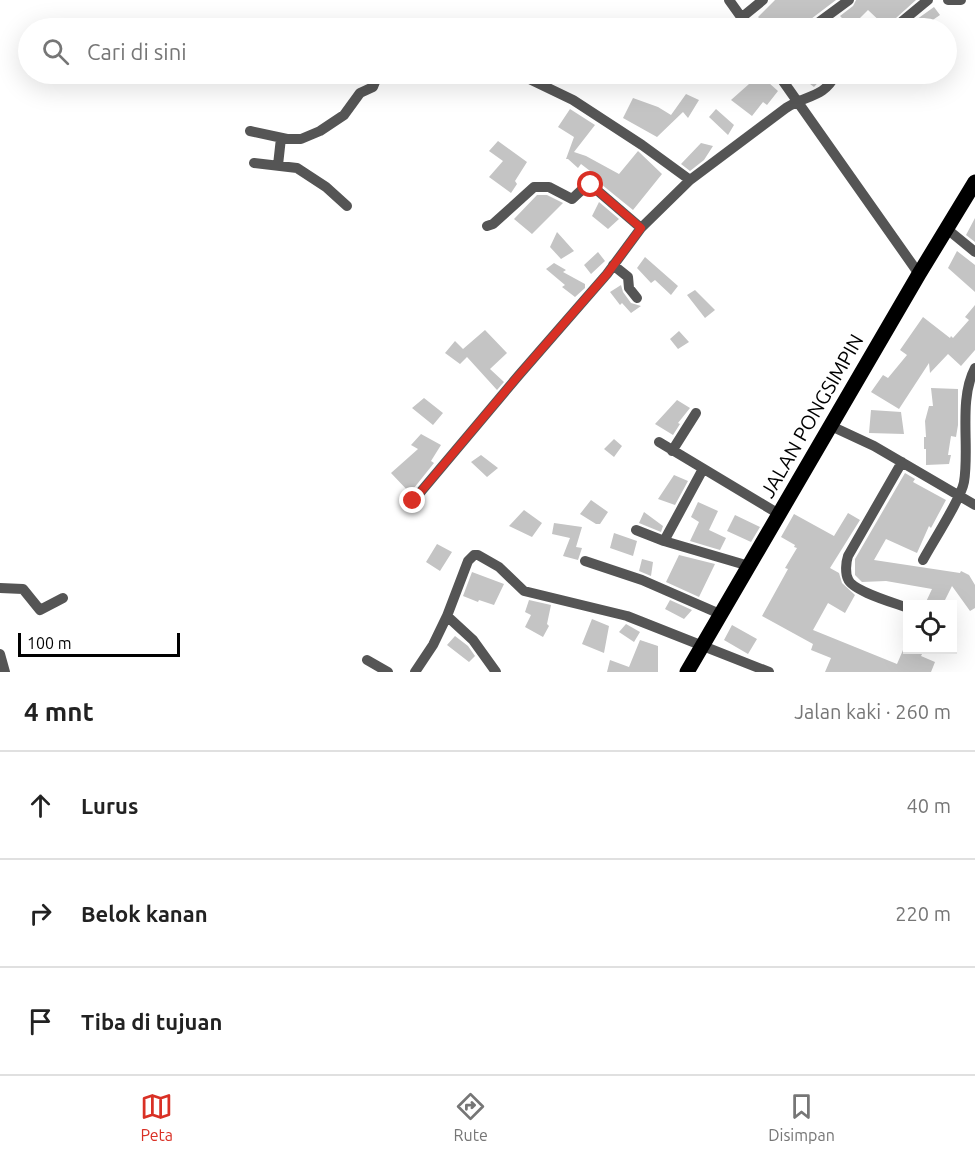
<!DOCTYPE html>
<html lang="id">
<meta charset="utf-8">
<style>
:root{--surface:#fff;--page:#f2f2f2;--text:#222;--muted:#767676;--line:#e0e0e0;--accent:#d93025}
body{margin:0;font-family:Ubuntu,sans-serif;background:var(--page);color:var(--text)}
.controls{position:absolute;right:18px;bottom:18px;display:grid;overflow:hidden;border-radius:0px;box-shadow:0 6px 24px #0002}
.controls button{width:54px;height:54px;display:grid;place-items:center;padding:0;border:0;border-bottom:2px solid var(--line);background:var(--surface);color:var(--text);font:30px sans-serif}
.scale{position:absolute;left:18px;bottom:15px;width:162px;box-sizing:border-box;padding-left:6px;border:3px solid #000;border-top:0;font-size:16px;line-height:21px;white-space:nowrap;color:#000;-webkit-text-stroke:4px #fff;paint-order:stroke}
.stop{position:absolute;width:18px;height:18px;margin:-14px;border:4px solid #d93025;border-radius:50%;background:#fff}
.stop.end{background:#d93025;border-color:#fff;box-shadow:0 2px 6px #0008}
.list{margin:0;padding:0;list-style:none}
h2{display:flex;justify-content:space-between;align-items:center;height:78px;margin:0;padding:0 24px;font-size:26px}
h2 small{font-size:20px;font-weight:400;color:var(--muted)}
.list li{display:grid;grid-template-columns:39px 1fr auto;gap:18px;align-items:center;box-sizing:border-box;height:108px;padding:0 24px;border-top:2px solid var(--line)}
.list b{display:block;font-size:22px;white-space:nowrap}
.list em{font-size:20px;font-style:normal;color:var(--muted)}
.icon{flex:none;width:33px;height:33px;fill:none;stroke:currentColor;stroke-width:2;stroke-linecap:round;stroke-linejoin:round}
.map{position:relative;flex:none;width:975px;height:672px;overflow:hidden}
.search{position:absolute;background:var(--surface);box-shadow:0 6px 24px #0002;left:18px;right:18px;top:18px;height:66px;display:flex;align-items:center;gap:15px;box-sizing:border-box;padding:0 21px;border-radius:33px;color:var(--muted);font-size:22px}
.sheet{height:402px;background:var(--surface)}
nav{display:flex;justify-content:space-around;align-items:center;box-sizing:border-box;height:84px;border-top:2px solid var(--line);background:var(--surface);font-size:16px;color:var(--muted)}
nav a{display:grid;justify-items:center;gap:3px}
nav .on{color:var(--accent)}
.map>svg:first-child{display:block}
</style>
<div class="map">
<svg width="975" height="672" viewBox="0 0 975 672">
<rect width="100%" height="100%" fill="#fff"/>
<path fill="#c4c4c4" d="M775 0H836L807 22 803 28H779L776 25 769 28 758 17Z
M856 0H916L886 27 868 10 851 27 840 16 853 6Z
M934 7 940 15 921 28H917L913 22Z
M755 74H759L778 91 767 105 763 102 752 116 731 100 749 84Z
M797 74H826L814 87Z
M686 94 699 100 688 118 683 112 657 137 623 118 633 98 658 107 671 115Z
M570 109 595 125 574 152 586 156 619 174 638 151 662 174 633 210 601 184 603 181 581 164 578 168 568 159H566L574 137 558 127Z
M716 109 734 125 728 135 709 117Z
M498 141 527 162 515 181 517 184 511 193 489 177 503 161 489 151Z
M701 143 713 146 704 160 690 171 681 164Z
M537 195H547L563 203 532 234 514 219Z
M599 202 619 219 608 229 592 216Z
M975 218V242L966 235Z
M557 232 574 251 561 259 550 247Z
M957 251 975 265V292L948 268Z
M598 252 605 261 591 274 584 265Z
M645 257 678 286 671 295 655 280 651 283 637 268Z
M554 263 566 270 563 272 585 284V288L575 297 562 287 565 285 546 269Z
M621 285 623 292 631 303 641 306 631 313 622 303 620 305 610 292Z
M695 290 715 310 705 318 687 295Z
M975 305V350L961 366 948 354 930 373 929 363 899 409 871 392 883 375 888 378 907 355 900 350 923 317 950 338 951 336 953 338 969 320 965 317Z
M485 330 507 353 490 369 504 382 497 390 467 357 460 364 445 353 455 341 463 349Z
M679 331 689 342 678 349 670 339Z
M931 388 958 389V425L956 437 951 436 948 455H951L949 464 926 465V449H924V437H926L925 421 929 406H933Z
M424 398 443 413 433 425 412 408Z
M677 400 690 408 678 423 680 424 673 435 655 424Z
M871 410 901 412 904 434 869 433Z
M421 434 441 445 431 461 434 463 410 493 391 473 418 449 411 445Z
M614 439 622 446 614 457 604 449Z
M481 455 498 468 487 477 471 462Z
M905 473 915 479 913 482 946 500 931 528 929 526 917 553 886 539 874 560 960 573 961 571 969 575 975 585V608L970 611 952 586 943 604H925L932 589 886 581 862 582 855 575V559Z
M674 475 688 481 675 505 658 499Z
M591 500 608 512 600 524H596L580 514Z
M698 502 718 511 709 530 726 538 720 550 690 541 699 522 691 517Z
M524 510 542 523 532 537 509 526Z
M644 512 663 526 661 532 639 523Z
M848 513 860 520 830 568 839 573 842 583 855 595 845 613 828 603 813 630 897 664 903 650H924L921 656 935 662 931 672H825L831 658 811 650 813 644 762 616 788 569 785 568 797 548 794 547 795 545 781 537 794 514 834 536Z
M735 515 760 527 751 542 727 531Z
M554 523 582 527 576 547 582 548 578 560 563 556 570 538 552 534Z
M614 533 637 541 633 556 610 548Z
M437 544 452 552 440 571 426 562Z
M679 555 715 564 699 597 666 582Z
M642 559 653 562 651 576 639 571Z
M472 572 504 584 494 605 479 600 478 602 463 596Z
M529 600 551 605 547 624 549 626 543 637 525 627 531 615 525 612Z
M670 600 692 610 684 619 665 609Z
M592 619 609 626 604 653 582 644Z
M626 624 640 632 634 642 619 632Z
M732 625 757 639 748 654 724 640Z
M455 636 468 646 475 656 469 662 447 645Z
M640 640 658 646V672H607L610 660 629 667Z"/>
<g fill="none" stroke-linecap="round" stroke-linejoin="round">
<path stroke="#555" stroke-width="10" d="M729 0 749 28
M948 0H961
M741 18 763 0
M811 28 849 0
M894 28 928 0
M519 74 573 100 642 145 690 180
M778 74 919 274
M250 131 287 139H301L320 131 344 115 360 93 373 87 377 77 383 74
M254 163 297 168 326 187 347 206
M278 165 281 138
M487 226 493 224 534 187H549L572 199 586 186 591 185 641 228
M947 229 975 252
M613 265 628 277 629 288 637 298
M831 426 874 446 975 505
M659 442 779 514
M672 451 696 413
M902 462 848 556C846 562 845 573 848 579 852 591 895 603 908 608
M413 501 519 375 607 274 641 228 690 180 786 108C807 94 823 99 836 74
M636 530 664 541 703 469
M664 541 749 566
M923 560C932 543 961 499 964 482 970 447 958 400 975 368
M585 561 642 580 720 614
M0 588 23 589 40 610 63 598
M0 654 5 672
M367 660 388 672
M415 672 433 645 447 616
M496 672 473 640 447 616 468 561 474 555H478L499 567 524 591 627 616 769 672"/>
<path stroke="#000" stroke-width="15" d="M687 672 919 274 975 182"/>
</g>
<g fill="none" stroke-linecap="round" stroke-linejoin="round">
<path stroke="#d93025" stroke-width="8" d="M413 501 519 375 607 274 641 228 591 185"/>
</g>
<g text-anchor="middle" stroke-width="6" stroke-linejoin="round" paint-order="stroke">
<g font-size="20" fill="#000" stroke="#fff">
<text transform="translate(812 416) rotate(-60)" y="7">JALAN PONGSIMPIN</text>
</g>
</g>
</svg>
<div class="controls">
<button><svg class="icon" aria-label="locate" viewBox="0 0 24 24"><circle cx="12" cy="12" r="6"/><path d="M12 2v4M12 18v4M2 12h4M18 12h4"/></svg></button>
</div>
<div class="scale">100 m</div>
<div class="stop" style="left:591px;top:185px"></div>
<div class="stop end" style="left:413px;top:501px"></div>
<div class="search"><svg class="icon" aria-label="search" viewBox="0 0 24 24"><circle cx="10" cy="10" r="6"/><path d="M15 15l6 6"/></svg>Cari di sini</div>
</div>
<section class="sheet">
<h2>4 mnt<small>Jalan kaki · 260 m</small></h2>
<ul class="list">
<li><svg class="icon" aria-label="ahead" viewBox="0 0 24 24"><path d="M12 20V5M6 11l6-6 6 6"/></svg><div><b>Lurus</b></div><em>40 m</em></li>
<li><svg class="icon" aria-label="right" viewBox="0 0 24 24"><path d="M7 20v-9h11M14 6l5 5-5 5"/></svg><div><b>Belok kanan</b></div><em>220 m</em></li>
<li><svg class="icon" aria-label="arrive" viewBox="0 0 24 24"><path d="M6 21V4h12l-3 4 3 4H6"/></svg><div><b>Tiba di tujuan</b></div></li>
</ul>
</section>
<nav>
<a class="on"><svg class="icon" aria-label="map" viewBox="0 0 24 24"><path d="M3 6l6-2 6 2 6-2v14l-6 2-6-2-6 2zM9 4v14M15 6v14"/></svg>Peta</a>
<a><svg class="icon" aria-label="directions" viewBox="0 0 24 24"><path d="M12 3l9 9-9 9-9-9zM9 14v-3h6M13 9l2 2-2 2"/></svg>Rute</a>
<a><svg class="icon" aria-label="saved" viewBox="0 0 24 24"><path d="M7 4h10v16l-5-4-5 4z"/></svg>Disimpan</a>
</nav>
